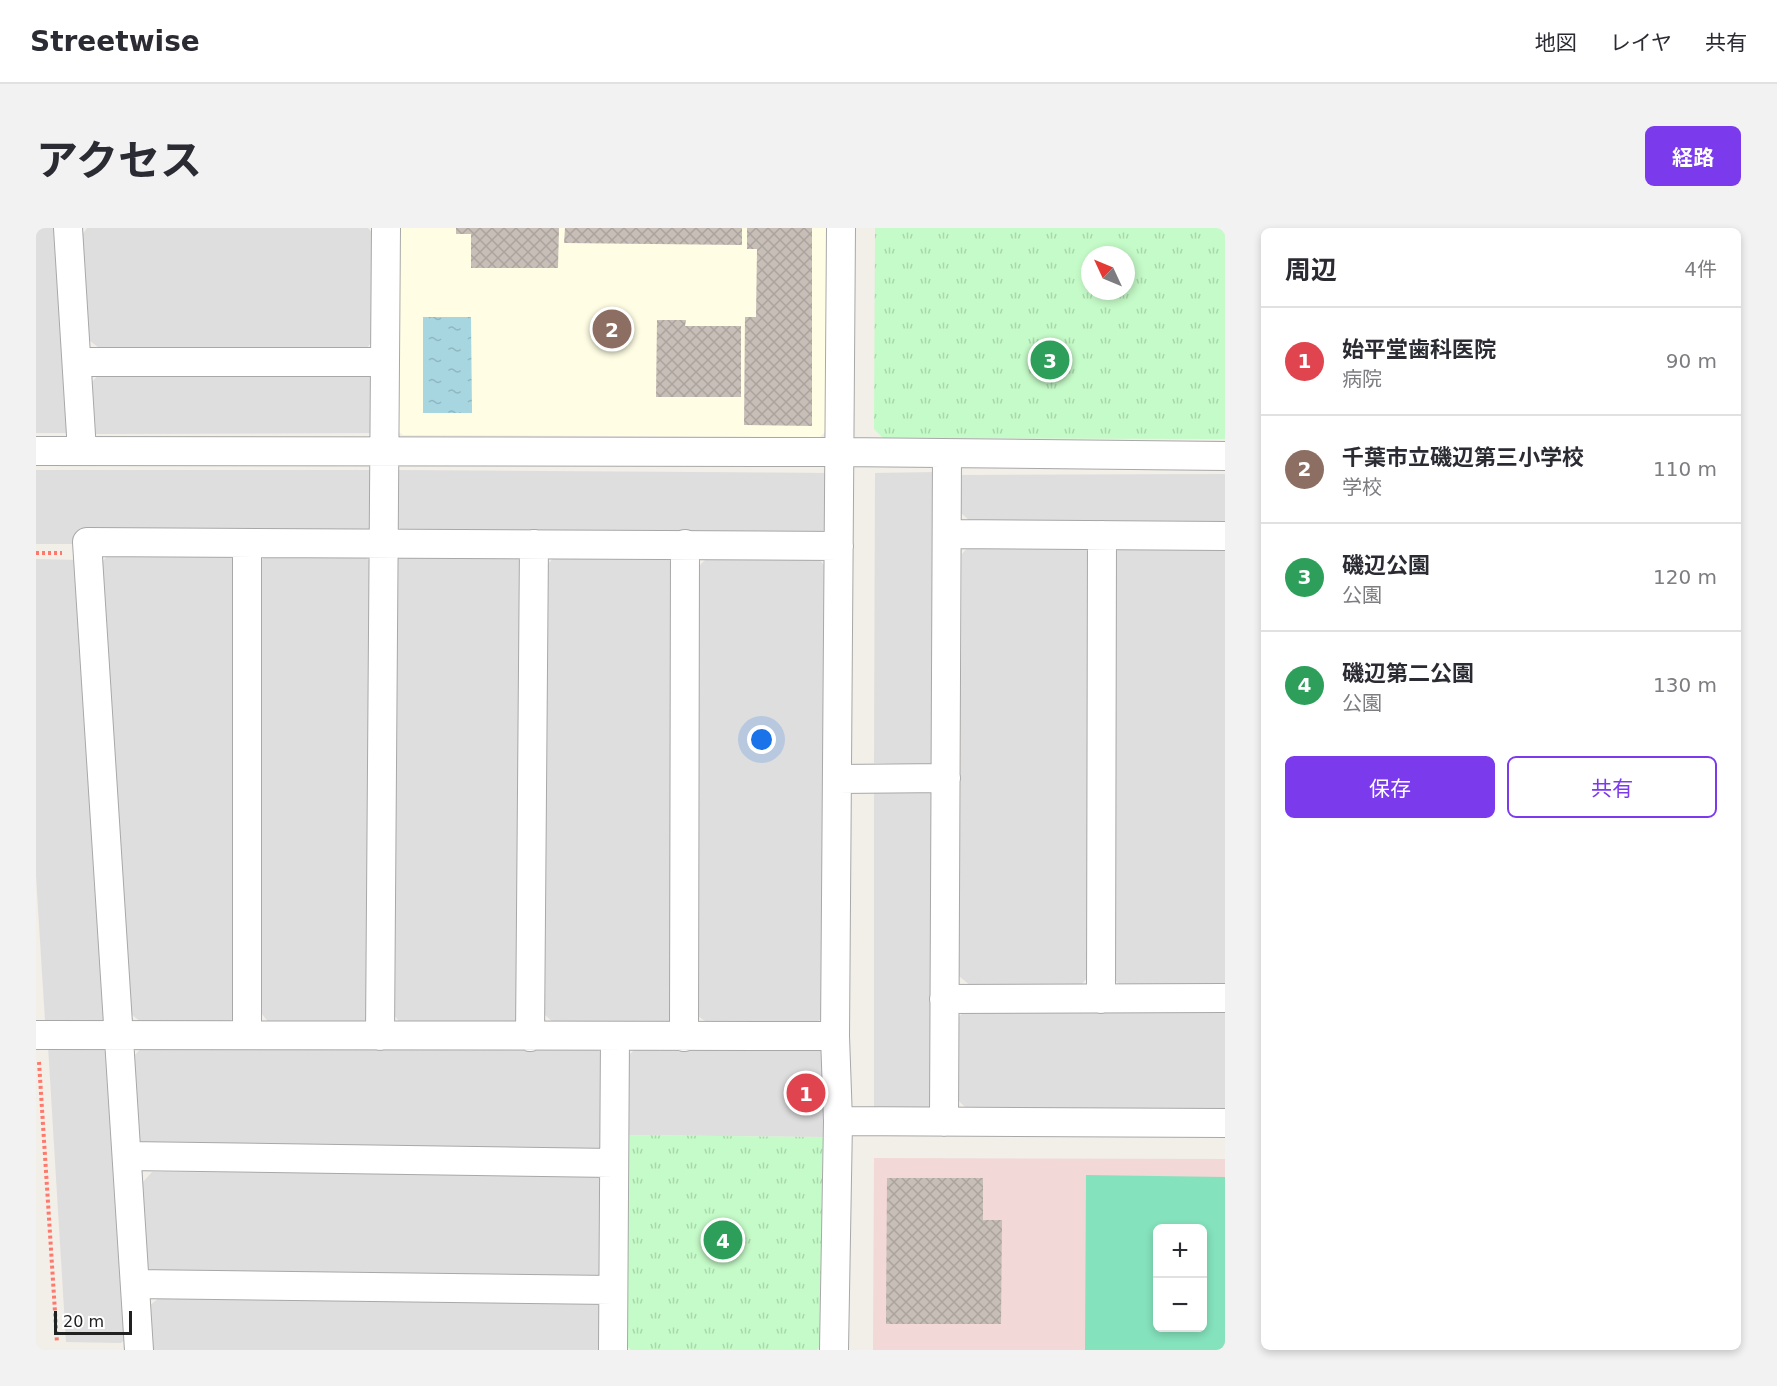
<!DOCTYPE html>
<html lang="ja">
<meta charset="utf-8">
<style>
:root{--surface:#fff;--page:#f2f2f3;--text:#2b2b33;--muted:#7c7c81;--line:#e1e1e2;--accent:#7c3aed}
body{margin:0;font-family:"DejaVu Sans","Noto Sans JP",sans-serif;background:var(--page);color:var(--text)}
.controls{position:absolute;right:18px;bottom:18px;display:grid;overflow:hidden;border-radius:9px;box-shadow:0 3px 9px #0003}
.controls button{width:54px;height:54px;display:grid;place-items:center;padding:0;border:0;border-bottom:2px solid var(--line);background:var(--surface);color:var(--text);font:30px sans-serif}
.compass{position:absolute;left:1045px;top:18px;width:54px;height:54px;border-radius:50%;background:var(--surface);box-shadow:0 3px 9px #0003;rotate:314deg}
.scale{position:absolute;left:18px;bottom:15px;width:78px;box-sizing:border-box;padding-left:6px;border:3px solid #212121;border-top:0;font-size:16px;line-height:21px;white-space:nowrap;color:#212121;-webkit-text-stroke:4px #fff;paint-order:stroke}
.you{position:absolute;left:726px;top:512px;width:21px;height:21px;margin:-15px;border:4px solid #fff;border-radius:50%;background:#1a73e8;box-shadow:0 0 0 9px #1a73e833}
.badge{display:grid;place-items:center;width:39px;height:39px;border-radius:50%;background:var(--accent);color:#fff;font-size:20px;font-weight:700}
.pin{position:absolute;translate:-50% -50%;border:3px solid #fff;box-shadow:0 2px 6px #0006}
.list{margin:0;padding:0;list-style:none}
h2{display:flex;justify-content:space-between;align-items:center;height:78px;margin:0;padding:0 24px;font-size:26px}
h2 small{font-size:20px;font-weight:400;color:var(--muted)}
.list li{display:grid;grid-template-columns:39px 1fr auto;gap:18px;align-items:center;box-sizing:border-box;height:108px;padding:0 24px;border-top:2px solid var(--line)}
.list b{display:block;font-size:22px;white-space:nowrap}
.list p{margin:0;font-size:20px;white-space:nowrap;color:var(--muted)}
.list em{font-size:20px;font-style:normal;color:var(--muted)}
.actions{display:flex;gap:12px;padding:18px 24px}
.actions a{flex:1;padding:14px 0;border:2px solid var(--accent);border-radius:9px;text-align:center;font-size:21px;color:var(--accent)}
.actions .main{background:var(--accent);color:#fff}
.map{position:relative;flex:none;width:1189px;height:1122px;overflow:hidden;border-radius:9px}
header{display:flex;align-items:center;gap:36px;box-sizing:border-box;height:84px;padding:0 30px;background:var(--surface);border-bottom:2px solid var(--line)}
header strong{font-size:28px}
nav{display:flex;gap:33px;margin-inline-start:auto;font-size:21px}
.intro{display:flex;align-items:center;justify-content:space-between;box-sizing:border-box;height:144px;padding:0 36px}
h1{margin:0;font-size:42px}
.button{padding:15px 27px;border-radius:9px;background:var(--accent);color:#fff;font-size:21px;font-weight:700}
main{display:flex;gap:36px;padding:0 36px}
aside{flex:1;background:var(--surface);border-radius:9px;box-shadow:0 3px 9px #0003}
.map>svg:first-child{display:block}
</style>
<header>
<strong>Streetwise</strong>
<nav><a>地図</a><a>レイヤ</a><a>共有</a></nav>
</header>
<div class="intro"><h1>アクセス</h1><a class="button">経路</a></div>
<main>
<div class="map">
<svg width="1189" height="1122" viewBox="0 0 1189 1122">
<defs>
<pattern id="park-tufts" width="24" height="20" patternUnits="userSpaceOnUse" patternTransform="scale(1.5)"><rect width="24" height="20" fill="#c5fbc8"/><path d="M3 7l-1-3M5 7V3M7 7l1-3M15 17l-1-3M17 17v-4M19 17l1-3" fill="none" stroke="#a9d7ac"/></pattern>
<pattern id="water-ripples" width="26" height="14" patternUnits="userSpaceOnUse" patternTransform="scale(1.5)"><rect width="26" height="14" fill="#a7d5e0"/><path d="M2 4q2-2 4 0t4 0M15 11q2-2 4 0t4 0" fill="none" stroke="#8fb7c0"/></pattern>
<pattern id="building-cross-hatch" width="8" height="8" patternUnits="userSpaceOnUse" patternTransform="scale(1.5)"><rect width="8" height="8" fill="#c7beb7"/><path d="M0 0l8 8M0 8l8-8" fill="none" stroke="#aba39d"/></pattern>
</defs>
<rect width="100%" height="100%" fill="#f2eee8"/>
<path fill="#dfdede" d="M0 0H22L35 205H0Z
M51 0H332L339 8V110L330 121 63 120 53 112 46 7Z
M65 144 329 145 339 153 338 205 59 206 56 154Z
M0 242H338L339 295 329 305 40 303 41 316H0Z
M361 242 792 245V298L783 307 369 305 360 297Z
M901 244 903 527 894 537 838 535 839 245Z
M1189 246V296L935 294 925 285 926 247Z
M935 316H1045L1056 325 1054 747 1045 757 935 758 923 748 926 326Z
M1088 316H1189V758L1084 757 1074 747 1077 326Z
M233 324 326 326 337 336 336 785 327 795 234 796 225 785 224 334Z
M192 325 202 334V785L192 795 105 794 95 786 65 335 73 326Z
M368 325 481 327 489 336 480 794 366 797 357 786 358 336Z
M520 327H630L640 338 639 787 629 797 519 796 509 787 511 337Z
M673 328H780L790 339V785L780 796H673L662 788 663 338Z
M0 331 43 332 74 784 64 795 9 793 0 648Z
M895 558 904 568 902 873 892 883 838 882V560Z
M931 780H1189V883H933L923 873V789Z
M65 815 75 827 93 1108 85 1115 30 1114 12 818Z
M107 818H558L569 828V913L561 922 115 923 103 912 98 828Z
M780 818 789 825 787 909 588 907 592 828 601 819Z
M116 944 558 945 568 953 569 1041 559 1050 120 1048 109 1036 107 954Z
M124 1069 558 1073 568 1082 569 1122H116L112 1079Z"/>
<path fill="#f2d8d7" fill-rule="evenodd" d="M838 930 1189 931V1122H837ZM1122 1000H1166V1100H1122Z"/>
<path fill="#fffee4" d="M362 0H791L790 203 784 209 367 207 361 203Z"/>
<path fill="url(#park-tufts)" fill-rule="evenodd" d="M839 0H1189V211L847 210 838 201ZM1054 27H1090V63H1054Z
M588 907 787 909 786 1116 781 1122H595L588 1115Z"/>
<path fill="#84e2bc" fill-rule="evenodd" d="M1050 947 1189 949V1122H1049ZM1122 1000H1166V1100H1122Z"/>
<path fill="url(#water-ripples)" d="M387 89H435L436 185H387Z"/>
<path fill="url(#building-cross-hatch)" d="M420 0H523L522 40H435V6H420Z
M529 0H706V17L528 15Z
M711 0H776V198L708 197 709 89H720L721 21H711Z
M621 92H650L649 98H705V169H620Z
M851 950H947V992H966L965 1096H850Z"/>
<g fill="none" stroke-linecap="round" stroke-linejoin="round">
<g stroke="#a8a8a8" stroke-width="30">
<path id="street" d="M32 0 46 223
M42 134H347
M0 223 804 224 1189 228
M911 306 1189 308
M211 316V807
M802 551 910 550
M908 771 1189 770
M1065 771 1066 307
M0 807 799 808
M344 808 350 0
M494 809 498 316
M648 809 649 316
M802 893 1189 895
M908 894 911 226
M91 928 577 935
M99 1056 576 1062
M103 1122 51 314 803 318
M577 1122 579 808
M798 1122 802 893 799 808 805 0"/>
</g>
<path stroke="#fe786c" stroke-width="4" stroke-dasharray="3 3" stroke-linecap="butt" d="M0 325H26
M3 834 21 1115"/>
<use href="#street" stroke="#fff" stroke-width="28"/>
</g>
</svg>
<div class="controls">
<button>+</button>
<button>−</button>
</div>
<svg class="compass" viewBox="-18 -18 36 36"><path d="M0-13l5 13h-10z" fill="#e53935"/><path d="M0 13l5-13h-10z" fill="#7c7c81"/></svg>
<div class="scale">20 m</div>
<div class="you"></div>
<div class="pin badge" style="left:770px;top:865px;background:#e0444e">1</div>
<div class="pin badge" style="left:576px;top:101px;background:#8d6e63">2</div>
<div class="pin badge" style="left:1014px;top:132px;background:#2e9e5b">3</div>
<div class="pin badge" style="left:687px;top:1012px;background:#2e9e5b">4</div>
</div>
<aside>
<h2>周辺<small>4件</small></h2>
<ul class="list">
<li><span class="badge" style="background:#e0444e">1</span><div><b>始平堂歯科医院</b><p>病院</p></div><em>90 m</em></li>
<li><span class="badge" style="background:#8d6e63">2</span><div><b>千葉市立磯辺第三小学校</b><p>学校</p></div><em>110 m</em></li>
<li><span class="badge" style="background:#2e9e5b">3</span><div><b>磯辺公園</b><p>公園</p></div><em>120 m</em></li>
<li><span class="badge" style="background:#2e9e5b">4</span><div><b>磯辺第二公園</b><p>公園</p></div><em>130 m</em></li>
</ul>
<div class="actions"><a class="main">保存</a><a>共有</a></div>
</aside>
</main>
